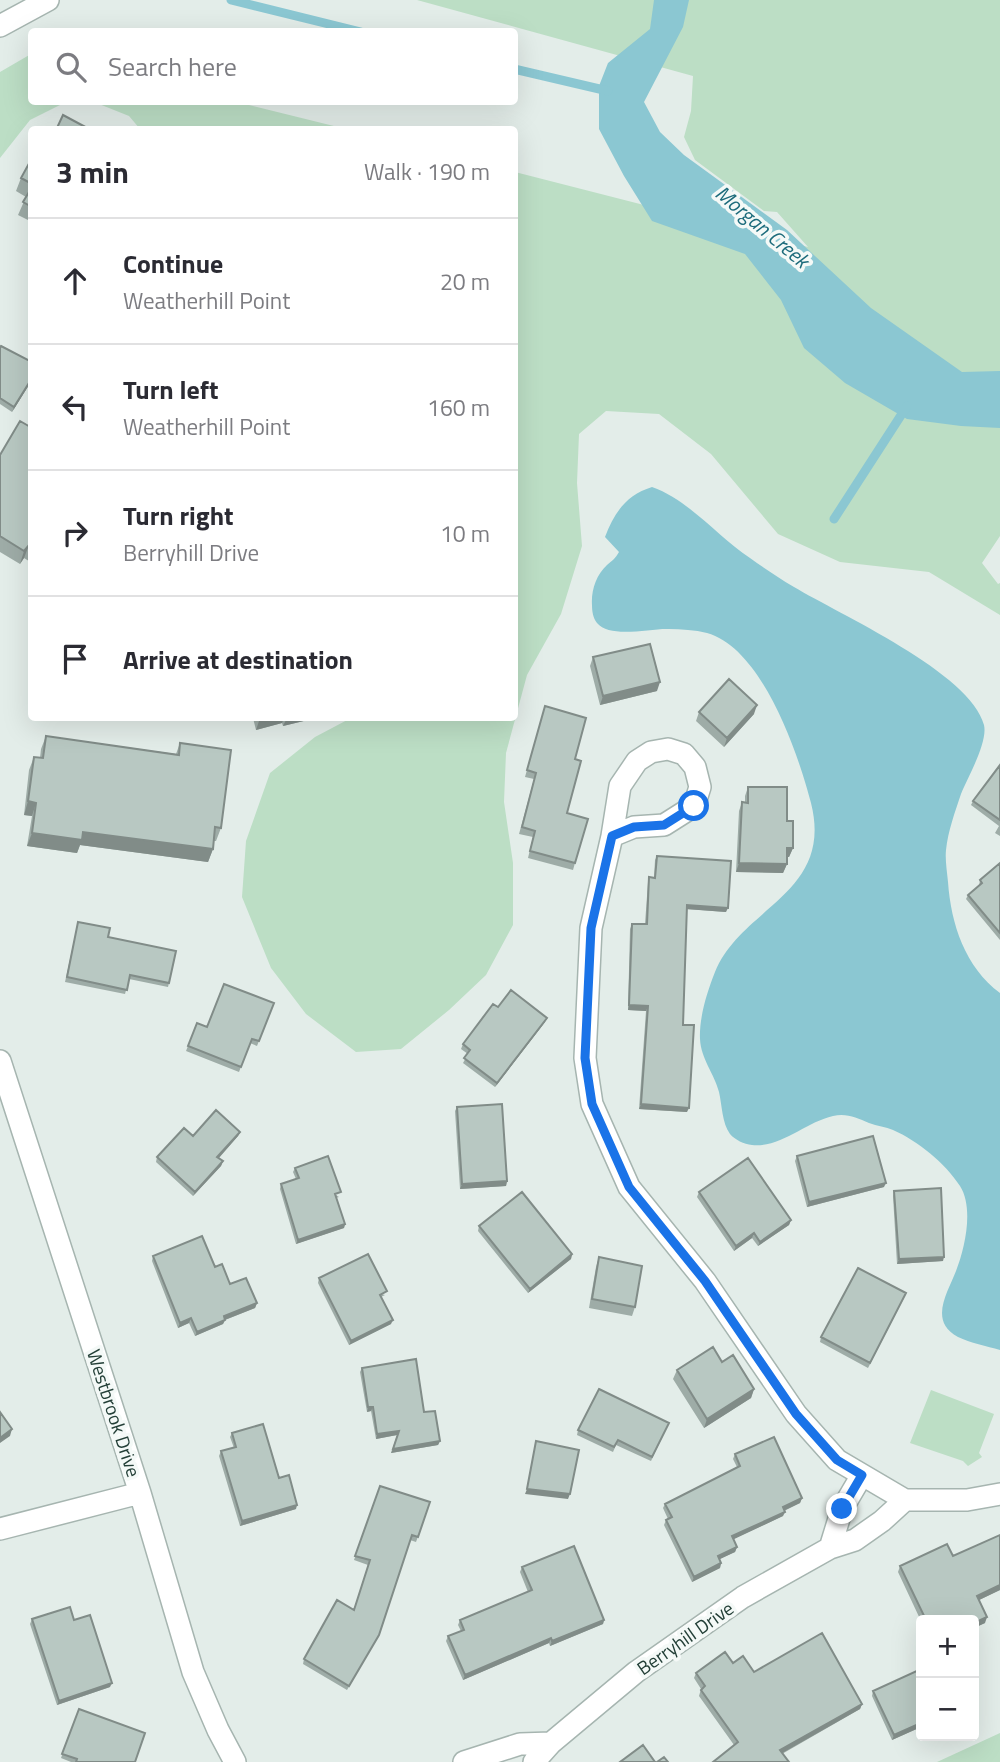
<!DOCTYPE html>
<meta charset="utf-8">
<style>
:root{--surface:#fff;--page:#f2f2f3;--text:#2b2b33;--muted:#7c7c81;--line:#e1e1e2}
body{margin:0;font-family:"Titillium Web",sans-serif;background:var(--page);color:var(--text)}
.controls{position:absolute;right:21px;bottom:21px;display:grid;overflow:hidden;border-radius:7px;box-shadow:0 7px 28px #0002}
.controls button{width:63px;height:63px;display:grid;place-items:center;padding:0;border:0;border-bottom:2px solid var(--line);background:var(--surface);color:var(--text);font:35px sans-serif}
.stop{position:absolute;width:21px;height:21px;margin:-16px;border:5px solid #1a73e8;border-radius:50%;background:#fff}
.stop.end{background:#1a73e8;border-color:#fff;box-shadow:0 2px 7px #0008}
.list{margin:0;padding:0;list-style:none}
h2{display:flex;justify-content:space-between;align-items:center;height:91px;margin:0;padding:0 28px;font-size:30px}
h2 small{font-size:23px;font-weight:400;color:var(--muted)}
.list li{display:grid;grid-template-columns:46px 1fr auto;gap:21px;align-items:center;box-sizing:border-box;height:126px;padding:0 28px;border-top:2px solid var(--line)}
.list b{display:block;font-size:26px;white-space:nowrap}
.list p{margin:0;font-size:23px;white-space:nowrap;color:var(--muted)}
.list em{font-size:23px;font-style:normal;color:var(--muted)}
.icon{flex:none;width:38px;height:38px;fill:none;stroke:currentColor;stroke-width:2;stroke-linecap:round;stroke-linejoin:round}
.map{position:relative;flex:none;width:1000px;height:1762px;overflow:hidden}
.search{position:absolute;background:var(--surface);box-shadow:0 7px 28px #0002;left:28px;top:28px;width:490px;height:77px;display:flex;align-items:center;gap:18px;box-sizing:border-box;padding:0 24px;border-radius:7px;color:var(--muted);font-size:26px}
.panel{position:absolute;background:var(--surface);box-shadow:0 7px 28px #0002;left:28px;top:126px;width:490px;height:595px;border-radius:7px}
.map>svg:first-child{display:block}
</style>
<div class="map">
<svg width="1000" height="1762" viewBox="0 0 1000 1762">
<rect width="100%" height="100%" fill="#e3ede9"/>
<path fill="#bcdec5" d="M417 0H1000V536L982 563 998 584 1000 583V615L929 572 840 562 778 534 711 454 659 414 606 411 579 434 577 483 582 546 561 614 527 675 506 753 504 802 513 863V925L486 975 449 1010 401 1049 356 1052 306 1014 271 968 242 897 246 841 270 773 315 737 351 718H514L515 172 808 247 777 212 764 211 695 160 684 137 691 111 693 76Z
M31 54 32 102H66L30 120 0 158V72Z
M94 102H237L346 129H140L129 116Z
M931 1390 994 1414 979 1453 982 1457 968 1466 963 1461 910 1443Z
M1000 1733V1762H937Z"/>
<path fill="#8bc7d2" d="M654 0H689L683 27 644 102 660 132 684 155 787 230 871 308 962 372 1000 371V428L961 426 907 419 845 383 804 348 781 300 745 254 652 221 624 176 599 129V86L608 63 650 29Z
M652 487C689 500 717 536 750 558 764 568 779 578 794 587 839 614 971 673 984 725 988 742 968 777 961 794 955 812 948 831 946 850 945 860 947 871 948 882 951 924 965 967 1000 993V1350C987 1346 970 1343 958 1337 928 1321 948 1292 956 1271 965 1248 974 1208 960 1186 945 1163 918 1141 893 1130 886 1127 877 1126 869 1123 857 1118 847 1113 833 1116 806 1122 781 1148 752 1145 744 1144 735 1140 730 1134 722 1123 722 1105 719 1092 714 1073 701 1059 700 1039 699 1018 707 992 715 972 741 907 834 894 811 803 798 753 762 648 707 633 695 630 681 629 669 629 651 628 610 639 597 623 593 618 592 611 592 605 591 591 596 575 607 565 613 560 615 559 619 552L605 537C614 513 626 495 652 487Z"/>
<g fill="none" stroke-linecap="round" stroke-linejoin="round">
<path stroke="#8bc7d2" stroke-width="9" d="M231 0 361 32
M514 69 608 91
M834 519 907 406"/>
<g stroke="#a6b5b0" stroke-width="24">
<path id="minor" d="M0 26 48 0
M612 836 620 786 637 761 651 752 668 749 684 754 695 767 700 787 694 806 664 825 634 827 612 836 591 928 585 1058 592 1104 629 1187 705 1281 796 1414 837 1460 905 1500H967L1000 1494
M0 1061 140 1493 193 1672 218 1730 235 1762
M0 1529 140 1493
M830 1548 842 1509 862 1475
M464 1762 520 1744 551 1743
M534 1762 551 1743 636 1672 743 1597 830 1548 855 1540 882 1521 905 1500"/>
</g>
<use href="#minor" stroke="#fff" stroke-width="21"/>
</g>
<path fill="#9eaca7" d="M32 158V222L18 215 26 197 16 191 21 178Z
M0 347 32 362V380L12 412 0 404Z
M32 428V563L24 558 20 564 0 552V455Z
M593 657 657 691 600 705 590 666Z
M545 706 575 759 567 813 575 863 573 870 528 858 533 837 519 834 534 779 525 777Z
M699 712 754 714 724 747 696 721Z
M253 718H316L283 726 282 723 256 730Z
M46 736 176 754 180 743 221 828 216 841H214L213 849 208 862 80 845 77 853 27 846 32 816 24 815 29 770 34 757 40 758 41 749Z
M1000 765V836L995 833 999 826 971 805 973 801Z
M748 787 787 821 793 848 789 857H787V864L783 873 736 872 739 811 742 802 745 803V796Z
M657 856 726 912 687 909 683 1025 687 1112 639 1109 646 1011 628 1010 630 929 632 924H645L648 882 649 877 654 878 655 860Z
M1000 863V940L966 899 968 895 979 886 980 880Z
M78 922 108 937 169 983 168 987 129 979 125 994 65 982Z
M274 1003 257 1046 250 1043 239 1072 186 1051 197 1023 207 1027Z
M498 1007 545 1022 495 1087 463 1063 468 1054 461 1049 463 1044Z
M457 1107 507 1181 506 1186 460 1189 455 1111Z
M240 1132 238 1136 219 1158 223 1161 221 1166 193 1196 156 1162 157 1157 193 1136Z
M797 1156 884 1187 807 1207 795 1161Z
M295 1168 339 1197 336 1198 345 1224 344 1228 296 1244 280 1189 281 1184 296 1179 293 1172Z
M894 1191 943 1261 897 1264 893 1196Z
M699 1192 791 1220 789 1225 758 1246 752 1238 734 1251 697 1197Z
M479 1226 572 1254 571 1259 528 1293 478 1231Z
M153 1256 215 1267 230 1284 257 1303 255 1308 225 1320 223 1324 195 1336 189 1323 178 1328 152 1261Z
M599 1257 635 1307 632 1316 589 1308 596 1267Z
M319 1278 385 1295 381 1297 391 1324 349 1345 318 1283Z
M904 1298 868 1368 820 1342 821 1337Z
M722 1362 754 1389 751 1398 704 1428 673 1379 677 1370Z
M362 1368 424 1412 440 1441 438 1445 391 1453 397 1435 376 1439 371 1411 367 1412 360 1372Z
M669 1423 651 1461 616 1445 613 1452 577 1435 578 1430Z
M232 1433 279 1478 296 1509 240 1526 219 1456 221 1451 234 1448 230 1437Z
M735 1454 802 1498 800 1503 784 1511 783 1516 733 1539 737 1547 735 1552 719 1559 721 1563 720 1568 692 1582 664 1525 666 1520 668 1519 663 1508 665 1504 737 1467 733 1459Z
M380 1486 430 1502 416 1542 410 1540 377 1639 347 1690 303 1664 304 1659 354 1609 368 1565 354 1560Z
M953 1556 1000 1590 979 1600 985 1623 974 1628V1620L921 1621 898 1572 900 1566Z
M522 1567 604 1620 603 1624 550 1646 549 1643 463 1680 446 1641 448 1636 461 1631 458 1625 460 1620 528 1592 520 1572Z
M32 1619 74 1620 110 1687 57 1705 30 1624Z
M733 1663 754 1672 862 1704 860 1709 782 1754 734 1745 699 1696 701 1689 694 1678 696 1673Z
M921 1669V1727L892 1740 872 1696 873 1691Z
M79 1709 135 1762H71L61 1758Z"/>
<path fill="#818c88" d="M32 378V380L12 412 14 407Z
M29 545 24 558 20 564 24 551Z
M660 682 657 691 600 705 603 696Z
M757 705 754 714 724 747 727 738Z
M260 718H284L282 723 256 730Z
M287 718H316L283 726Z
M28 801 36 803 32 816 24 815Z
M83 832 213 849 208 862 80 845 77 853 27 846 32 833Z
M787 848H793L789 857H784Z
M739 863 787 864 783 873 736 872Z
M687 905 728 908 726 912 685 909Z
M629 1005 648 1006 646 1011 628 1010Z
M547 1018 545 1022 495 1087 497 1083Z
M641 1104 689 1108 687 1112 639 1109Z
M240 1132 238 1136 216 1161 217 1157Z
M223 1161 221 1166 193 1196 195 1192Z
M507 1181 506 1186 460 1189 462 1184Z
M886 1183 884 1187 807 1207 809 1202Z
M791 1220 789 1225 758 1246 760 1242Z
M345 1224 344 1228 296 1244 298 1240Z
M754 1233 752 1238 734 1251 736 1246Z
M572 1254 571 1259 528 1293 530 1289Z
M944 1257 943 1261 897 1264 899 1259Z
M257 1303 255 1308 222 1321 224 1316Z
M191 1318 189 1323 178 1328 180 1323Z
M225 1320 223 1324 195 1336 197 1332Z
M393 1320 391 1324 349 1345 351 1341Z
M754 1389 751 1398 704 1428 707 1419Z
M368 1407H373L371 1411 367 1412Z
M12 1429 10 1436 0 1443V1438Z
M399 1431 397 1435 376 1439 377 1434Z
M440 1441 438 1445 391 1453 393 1449Z
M527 1489 570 1494 568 1499 525 1494Z
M802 1498 800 1503 781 1512 783 1507Z
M297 1505 296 1509 240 1526 242 1521Z
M785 1512 783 1516 730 1541 732 1536Z
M737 1547 735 1552 716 1561 718 1556Z
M721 1563 720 1568 692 1582 694 1577Z
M1000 1585V1590L975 1602 977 1596Z
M987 1617 985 1623 974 1628V1623Z
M604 1620 603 1624 550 1646 552 1641Z
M551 1638 549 1643 463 1680 465 1675Z
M112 1683 110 1687 57 1705 59 1701Z
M862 1704 860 1709 777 1756 780 1750Z
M921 1723V1727L892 1740 894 1735Z"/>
<path fill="#b8c8c2" stroke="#818c88" stroke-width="2" d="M63 115 91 130H56Z
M32 158V184L21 178Z
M32 187V207L23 202Z
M1 346 32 362V378L14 407 0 398V347Z
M20 421 32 428V547L29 545 24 551 0 536V455Z
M650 644 660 682 603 696 593 657Z
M729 679 757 705 727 738 699 712Z
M545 706 586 718 575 759 581 761 567 813 588 819 575 863 530 851 535 831 522 827 536 773 527 770Z
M46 736 179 755 180 743 231 750 221 828 215 827 213 849 83 832 82 840 32 833 36 803 28 801 34 757 43 758Z
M1000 765V820L973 801Z
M748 787H787V821H793V848H787V864L739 863 742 802 748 803Z
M657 856 731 861 728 908 687 905 683 1025H694L689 1108 641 1104 648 1006 629 1005 632 924H647L649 877 655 878Z
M1000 863V933L968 895 982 883 980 880Z
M78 922 110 928 108 937 176 951 169 983 130 975 127 990 67 977Z
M224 984 274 1003 259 1041 252 1039 241 1067 188 1046 197 1023 207 1027Z
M511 990 547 1018 497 1083 464 1058 470 1050 463 1044 493 1004 498 1007Z
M502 1104 507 1181 462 1184 457 1107Z
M216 1110 240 1132 217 1157 223 1161 195 1192 157 1157 184 1128 193 1136Z
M873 1136 886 1183 809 1202 797 1156Z
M328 1156 341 1192 335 1194 345 1224 298 1240 281 1184 299 1178 295 1168Z
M748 1158 791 1220 760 1242 754 1233 736 1246 699 1192Z
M941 1188 944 1257 899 1259 894 1191Z
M522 1192 572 1254 530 1289 479 1226Z
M202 1236 215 1267 222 1264 230 1284 246 1278 257 1303 224 1316 225 1320 197 1332 191 1318 180 1323 153 1256Z
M368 1254 387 1291 380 1295 393 1320 351 1341 319 1278Z
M599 1257 642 1266 635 1307 592 1299Z
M858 1268 906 1293 870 1363 821 1337Z
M713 1347 722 1362 733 1355 754 1389 707 1419 677 1370Z
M416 1359 424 1412 435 1411 440 1441 393 1449 399 1431 377 1434 373 1407H368L362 1368Z
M599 1389 669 1423 652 1457 618 1440 614 1447 578 1430Z
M0 1412 12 1429 0 1438Z
M263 1424 279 1478 289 1475 297 1505 242 1521 221 1451 236 1447 232 1433Z
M774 1437 802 1498 783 1507 785 1512 732 1536 737 1547 718 1556 721 1563 694 1577 666 1520 672 1517 665 1504 740 1466 735 1454Z
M536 1441 579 1450 570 1494 527 1489Z
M380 1486 430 1502 418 1537 412 1535 379 1635 349 1686 304 1659 337 1600 354 1610 370 1560 355 1556Z
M1000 1535V1585L977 1596 987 1617 974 1623V1620H926L900 1566 947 1544 953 1556Z
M574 1546 604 1620 552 1641 551 1638 465 1675 448 1636 464 1630 460 1620 532 1590 522 1567Z
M70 1607 74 1620 90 1615 112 1683 59 1701 32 1619Z
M822 1633 862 1704 780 1750 789 1762H713L738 1742 701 1690 705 1686 696 1673 725 1652 733 1663 743 1656 754 1672Z
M921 1669V1723L894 1735 873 1691Z
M79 1709 145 1733 135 1762H76L77 1759 62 1754Z
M643 1745 655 1762H620Z
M664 1757 668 1762H657Z"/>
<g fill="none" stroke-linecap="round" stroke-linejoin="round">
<path stroke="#1a73e8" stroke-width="9" d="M694 806 664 825 634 827 612 836 591 928 585 1058 592 1104 629 1187 705 1281 796 1414 837 1460 862 1475 842 1509"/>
</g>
<g text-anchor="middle" stroke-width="7" stroke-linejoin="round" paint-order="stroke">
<g font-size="19" fill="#233f37" stroke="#f4f9f7">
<text transform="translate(114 1413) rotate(72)" y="7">Westbrook Drive</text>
<text transform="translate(685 1638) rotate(-35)" y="7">Berryhill Drive</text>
</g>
<g font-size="21" font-style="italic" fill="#1c6b7b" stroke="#f4f9f7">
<text transform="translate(762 227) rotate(40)" y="7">Morgan Creek</text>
</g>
</g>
</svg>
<div class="controls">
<button>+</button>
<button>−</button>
</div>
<div class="stop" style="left:694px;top:806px"></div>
<div class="stop end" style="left:842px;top:1509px"></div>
<div class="search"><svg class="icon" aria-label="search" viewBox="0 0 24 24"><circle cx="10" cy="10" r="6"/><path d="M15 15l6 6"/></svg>Search here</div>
<section class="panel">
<h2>3 min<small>Walk · 190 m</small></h2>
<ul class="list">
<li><svg class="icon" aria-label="ahead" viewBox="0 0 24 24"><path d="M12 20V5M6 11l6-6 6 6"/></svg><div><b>Continue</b><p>Weatherhill Point</p></div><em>20 m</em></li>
<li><svg class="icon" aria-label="left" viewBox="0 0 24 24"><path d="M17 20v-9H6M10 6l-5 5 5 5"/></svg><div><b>Turn left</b><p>Weatherhill Point</p></div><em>160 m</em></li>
<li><svg class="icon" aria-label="right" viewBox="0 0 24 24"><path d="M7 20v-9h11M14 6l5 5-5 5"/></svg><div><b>Turn right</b><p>Berryhill Drive</p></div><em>10 m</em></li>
<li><svg class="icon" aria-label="arrive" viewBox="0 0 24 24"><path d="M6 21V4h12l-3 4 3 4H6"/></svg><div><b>Arrive at destination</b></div></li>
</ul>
</section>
</div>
